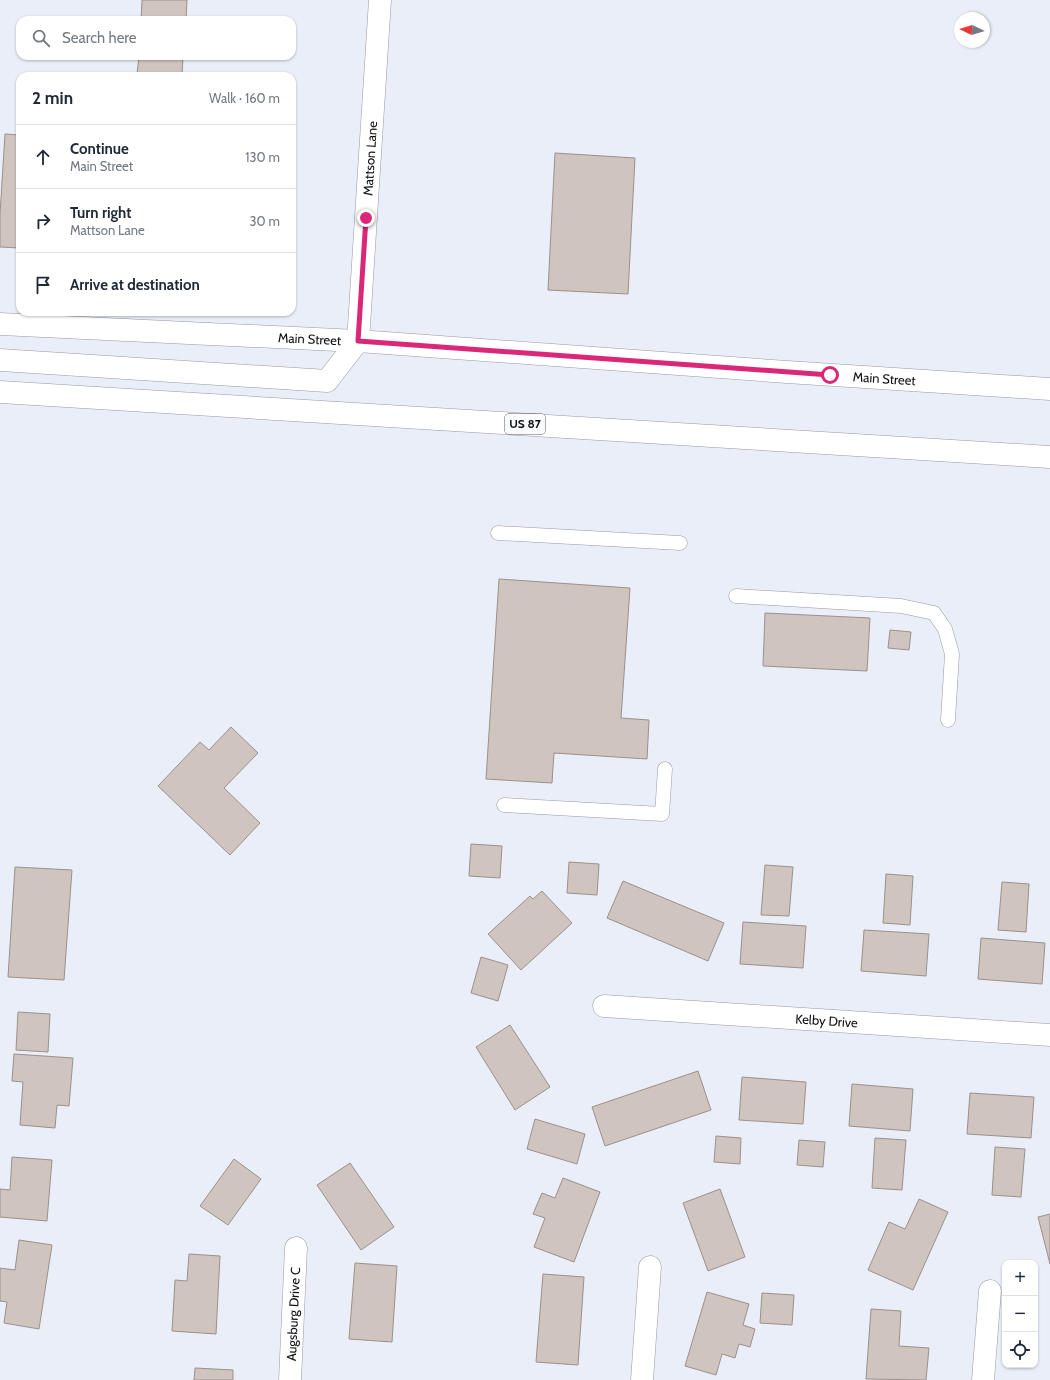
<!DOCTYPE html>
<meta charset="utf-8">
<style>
:root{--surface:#fff;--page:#f2f2f3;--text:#1f2937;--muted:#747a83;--line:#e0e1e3}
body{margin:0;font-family:Cabin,sans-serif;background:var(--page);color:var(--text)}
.controls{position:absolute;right:12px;bottom:12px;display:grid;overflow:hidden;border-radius:8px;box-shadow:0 1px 3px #0004}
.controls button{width:36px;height:36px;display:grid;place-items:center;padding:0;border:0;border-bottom:1px solid var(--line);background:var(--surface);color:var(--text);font:20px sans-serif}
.compass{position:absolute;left:954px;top:12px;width:36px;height:36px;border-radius:50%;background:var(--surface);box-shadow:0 1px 3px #0004;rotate:274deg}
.stop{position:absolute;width:12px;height:12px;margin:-9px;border:3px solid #db2777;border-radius:50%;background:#fff}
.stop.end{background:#db2777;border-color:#fff;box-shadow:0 1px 4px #0008}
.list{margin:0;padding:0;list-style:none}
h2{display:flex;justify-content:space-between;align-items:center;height:52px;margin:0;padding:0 16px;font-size:17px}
h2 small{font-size:13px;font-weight:400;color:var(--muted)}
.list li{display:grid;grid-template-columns:26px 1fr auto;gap:12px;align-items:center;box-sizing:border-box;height:64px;padding:0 16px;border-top:1px solid var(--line)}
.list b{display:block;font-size:15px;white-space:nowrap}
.list p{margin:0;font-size:13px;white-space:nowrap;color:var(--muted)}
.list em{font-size:13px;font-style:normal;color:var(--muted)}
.icon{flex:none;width:22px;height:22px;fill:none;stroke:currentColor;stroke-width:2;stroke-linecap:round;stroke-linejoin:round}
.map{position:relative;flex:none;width:1050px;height:1380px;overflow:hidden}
.search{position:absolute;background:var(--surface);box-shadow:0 1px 3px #0004;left:16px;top:16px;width:280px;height:44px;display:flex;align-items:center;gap:10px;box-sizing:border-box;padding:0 14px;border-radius:12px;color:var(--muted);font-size:15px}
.panel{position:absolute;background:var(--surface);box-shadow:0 1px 3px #0004;left:16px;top:72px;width:280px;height:244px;border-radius:12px}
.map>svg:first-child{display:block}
</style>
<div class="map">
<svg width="1050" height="1380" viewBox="0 0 1050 1380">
<rect width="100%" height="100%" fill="#e9eef8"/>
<path fill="#d0c4bf" stroke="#9b908b" d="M142 0H187L186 20H141Z
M139 56H183L182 76 137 74Z
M5 134 20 135V248L0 247V214Z
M555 153 635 158 628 294 548 290Z
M499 579 630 588 621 718 649 720 647 759 554 753 552 783 486 779Z
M765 613 870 618 867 671 763 666Z
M890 630 911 632 909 650 888 648Z
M231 727 258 753 224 788 260 823 230 855 158 786 200 742 209 750Z
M471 844 502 846 500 878 469 876Z
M569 862 599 864 597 895 567 893Z
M765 865 793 867 789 916 761 915Z
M15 867 72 870 64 980 8 977Z
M886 874 913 876 910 925 883 923Z
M623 881 724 923 708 961 607 918Z
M1002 882 1029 884 1026 932 998 930Z
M542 891 572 923 521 970 488 934 530 896 533 899Z
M743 922 806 926 803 968 740 964Z
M864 930 929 934 926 976 861 971Z
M981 938 1045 943 1042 984 978 979Z
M481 957 508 965 498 1001 471 993Z
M18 1012 50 1014 48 1052 16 1050Z
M510 1025 550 1087 515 1110 476 1047Z
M14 1054 73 1058 69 1106 57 1105 55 1128 20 1125 23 1082 12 1081Z
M698 1071 711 1110 605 1146 592 1107Z
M742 1077 806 1082 803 1124 739 1120Z
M852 1084 913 1089 910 1131 849 1126Z
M970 1093 1034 1097 1031 1138 967 1134Z
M535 1119 585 1134 577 1164 527 1149Z
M716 1136 741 1138 740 1164 714 1162Z
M875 1138 906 1140 902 1190 872 1188Z
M799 1140 825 1142 823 1167 797 1165Z
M995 1147 1025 1149 1021 1197 992 1195Z
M12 1157 52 1160 47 1221 0 1217V1189L10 1190Z
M234 1159 261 1179 228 1225 200 1206Z
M350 1163 394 1227 361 1250 317 1185Z
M563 1178 600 1192 574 1262 534 1247 545 1218 533 1214 542 1193 555 1198Z
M720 1189 745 1257 708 1271 683 1203Z
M919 1199 948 1212 913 1290 868 1270 889 1222 905 1229Z
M1050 1214V1264L1038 1217Z
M19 1240 52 1245 39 1329 4 1323 7 1302 0 1301V1268L15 1270Z
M189 1254 220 1256 216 1334 172 1331 175 1280 187 1281Z
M355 1263 397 1266 392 1342 349 1339Z
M543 1274 584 1277 578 1365 536 1362Z
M707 1292 749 1304 743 1325 755 1329 750 1347 739 1344 735 1358 722 1354 716 1375 685 1366Z
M762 1293 794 1295 792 1325 760 1323Z
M871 1309 901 1311 899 1346 929 1348 926 1380 866 1379Z
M195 1368 233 1370V1380H194Z"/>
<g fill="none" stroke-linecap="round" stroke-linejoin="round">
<g stroke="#959aa3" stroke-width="15">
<path id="lane" d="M498 533 680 543
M736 596 901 606 934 613 945 629 952 654 948 720
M504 805 662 814 665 769"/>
</g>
<g stroke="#959aa3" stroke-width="23">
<g id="street">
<path id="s1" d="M358 341 380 0"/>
<path id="s2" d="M604 1006 1050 1035"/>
<path id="s3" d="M290 1380 296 1248"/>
<path d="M642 1380 650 1267"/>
<path d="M983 1380 990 1291"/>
</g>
</g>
<g stroke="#959aa3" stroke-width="23">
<g id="primary">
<path id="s4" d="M0 324 358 341 787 372 1050 389"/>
<path d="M0 360 327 381 358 341"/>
<path d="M0 392 1050 457"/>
</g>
</g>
<use href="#lane" stroke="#fff" stroke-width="14"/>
<use href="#street" stroke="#fff" stroke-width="22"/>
<use href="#primary" stroke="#fff" stroke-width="22"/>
</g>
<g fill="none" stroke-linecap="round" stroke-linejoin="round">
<path stroke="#db2777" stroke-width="5" d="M366 218 358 341 830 375"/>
</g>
<g text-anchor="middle" stroke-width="3.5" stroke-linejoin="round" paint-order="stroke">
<rect fill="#fafbfd" stroke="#555659" stroke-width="1" x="505" y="414" width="40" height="20" rx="3"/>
<g font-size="12" font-weight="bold" fill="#0e1013">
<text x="525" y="428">US 87</text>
</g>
<g font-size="13" fill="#0e1013" stroke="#fafbfd">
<text dy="5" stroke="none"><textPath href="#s1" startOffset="183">Mattson Lane</textPath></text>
<text dy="5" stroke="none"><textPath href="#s4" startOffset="310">Main Street</textPath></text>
<text dy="5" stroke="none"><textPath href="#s4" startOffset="886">Main Street</textPath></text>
<text dy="5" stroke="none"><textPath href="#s2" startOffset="223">Kelby Drive</textPath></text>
<text dy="5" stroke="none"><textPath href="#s3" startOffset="66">Augsburg Drive C</textPath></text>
</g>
</g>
</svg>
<div class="controls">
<button>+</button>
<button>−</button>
<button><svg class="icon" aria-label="locate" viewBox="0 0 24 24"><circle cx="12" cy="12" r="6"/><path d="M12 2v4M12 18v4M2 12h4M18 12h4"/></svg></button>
</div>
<svg class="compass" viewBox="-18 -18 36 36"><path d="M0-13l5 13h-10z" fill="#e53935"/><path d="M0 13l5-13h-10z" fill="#747a83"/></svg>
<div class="stop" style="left:830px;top:375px"></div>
<div class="stop end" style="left:366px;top:218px"></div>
<div class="search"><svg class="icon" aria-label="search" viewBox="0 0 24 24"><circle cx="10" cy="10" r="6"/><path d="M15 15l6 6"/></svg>Search here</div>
<section class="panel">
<h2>2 min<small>Walk · 160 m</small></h2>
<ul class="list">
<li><svg class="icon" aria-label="ahead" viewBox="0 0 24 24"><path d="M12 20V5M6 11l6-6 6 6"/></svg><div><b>Continue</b><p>Main Street</p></div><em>130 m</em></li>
<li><svg class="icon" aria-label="right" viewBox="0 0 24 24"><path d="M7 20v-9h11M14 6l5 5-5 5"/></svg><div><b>Turn right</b><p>Mattson Lane</p></div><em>30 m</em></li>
<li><svg class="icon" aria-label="arrive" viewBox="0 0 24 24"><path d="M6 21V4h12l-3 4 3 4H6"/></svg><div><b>Arrive at destination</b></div></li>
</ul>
</section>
</div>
